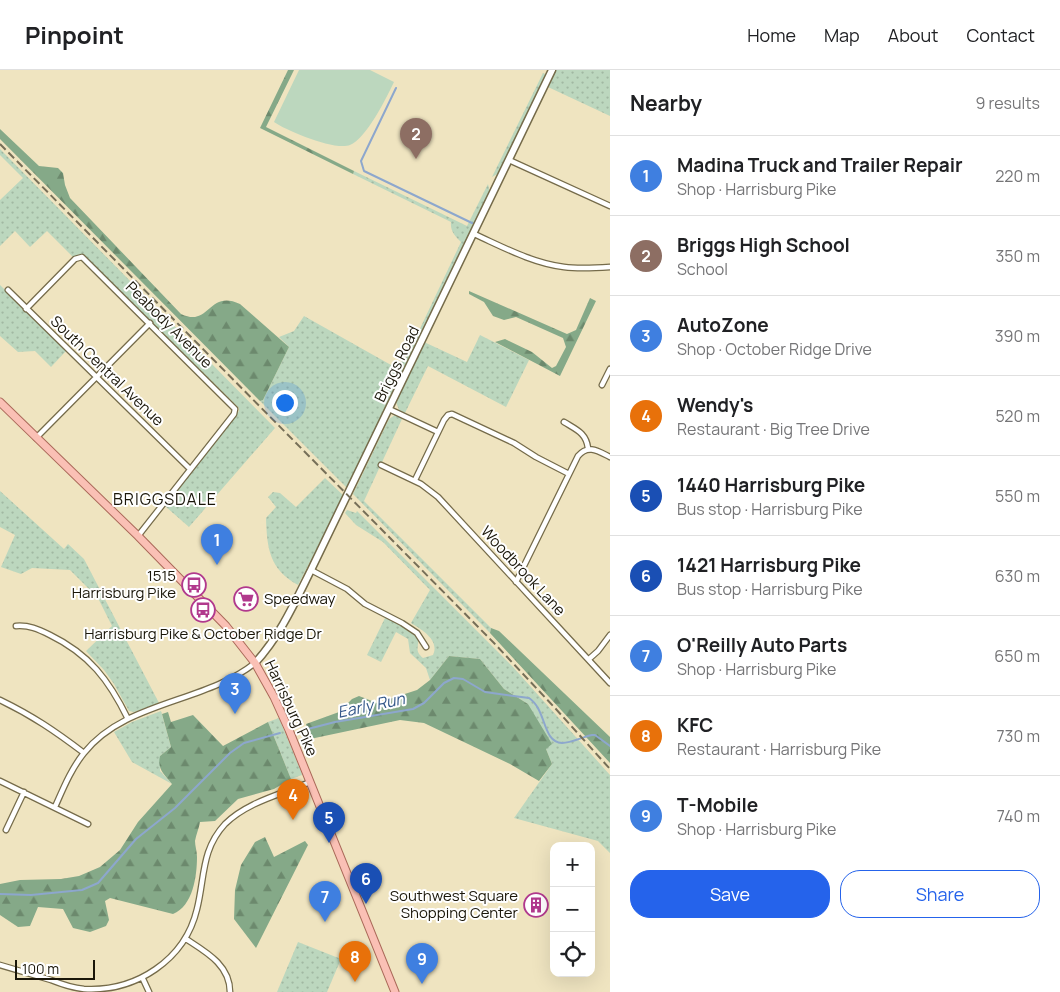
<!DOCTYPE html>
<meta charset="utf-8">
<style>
:root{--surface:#fff;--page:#f2f2f2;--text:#202124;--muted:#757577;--line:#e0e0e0;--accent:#2563eb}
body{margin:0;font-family:Manrope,sans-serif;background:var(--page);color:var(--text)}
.controls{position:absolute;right:15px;bottom:15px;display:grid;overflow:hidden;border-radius:10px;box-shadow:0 5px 20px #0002}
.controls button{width:45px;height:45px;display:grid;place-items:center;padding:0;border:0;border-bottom:1px solid var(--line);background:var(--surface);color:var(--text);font:25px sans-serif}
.scale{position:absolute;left:15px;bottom:12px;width:80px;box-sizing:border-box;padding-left:5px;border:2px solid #1a1609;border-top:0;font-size:14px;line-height:18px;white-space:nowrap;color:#1a1609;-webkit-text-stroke:4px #fff;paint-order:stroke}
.you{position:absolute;left:284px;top:332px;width:18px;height:18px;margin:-12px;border:4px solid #fff;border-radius:50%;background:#1a73e8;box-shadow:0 0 0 8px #1a73e833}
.badge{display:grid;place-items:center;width:32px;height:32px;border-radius:50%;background:var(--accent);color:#fff;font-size:16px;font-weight:700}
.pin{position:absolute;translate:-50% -41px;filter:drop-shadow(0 1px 2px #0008)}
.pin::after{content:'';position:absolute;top:26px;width:18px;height:15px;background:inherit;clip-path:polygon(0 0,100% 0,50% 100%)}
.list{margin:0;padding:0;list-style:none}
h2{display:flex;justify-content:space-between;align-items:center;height:65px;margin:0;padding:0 20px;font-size:21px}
h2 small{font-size:16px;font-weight:400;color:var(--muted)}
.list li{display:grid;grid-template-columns:32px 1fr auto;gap:15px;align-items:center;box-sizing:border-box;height:80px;padding:0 20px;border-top:1px solid var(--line)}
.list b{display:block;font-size:19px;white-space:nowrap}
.list p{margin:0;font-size:16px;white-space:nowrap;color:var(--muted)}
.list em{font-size:16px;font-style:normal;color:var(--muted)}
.actions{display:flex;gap:10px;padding:15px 20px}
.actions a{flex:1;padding:11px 0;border:1px solid var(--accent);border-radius:20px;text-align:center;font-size:18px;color:var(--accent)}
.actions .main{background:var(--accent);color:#fff}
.icon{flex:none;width:28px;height:28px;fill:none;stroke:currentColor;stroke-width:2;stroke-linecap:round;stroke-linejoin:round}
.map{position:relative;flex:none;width:610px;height:922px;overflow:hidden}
header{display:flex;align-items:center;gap:30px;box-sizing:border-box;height:70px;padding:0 25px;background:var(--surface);border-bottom:1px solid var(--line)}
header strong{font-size:24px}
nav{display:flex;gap:28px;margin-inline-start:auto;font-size:18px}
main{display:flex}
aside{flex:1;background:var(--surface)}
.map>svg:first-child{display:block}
</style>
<header>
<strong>Pinpoint</strong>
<nav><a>Home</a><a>Map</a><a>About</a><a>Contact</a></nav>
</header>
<main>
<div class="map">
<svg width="610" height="922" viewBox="0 0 610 922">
<defs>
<pattern id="grass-dots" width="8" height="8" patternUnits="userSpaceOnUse" patternTransform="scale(1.25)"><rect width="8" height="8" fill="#bcd7be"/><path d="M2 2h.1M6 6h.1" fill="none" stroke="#a1b8a2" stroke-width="1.8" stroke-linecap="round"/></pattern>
<pattern id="forest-firs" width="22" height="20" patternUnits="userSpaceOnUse" patternTransform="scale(1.25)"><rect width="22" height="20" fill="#85a988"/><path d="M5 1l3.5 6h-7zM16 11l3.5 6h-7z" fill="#6c896d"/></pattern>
</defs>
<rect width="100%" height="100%" fill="#efe4c0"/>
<path fill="url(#grass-dots)" d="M556 0H610V46L548 17Z
M543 3 545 4 546 9 501 102 492 107Z
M0 79 275 358 189 457 165 436 239 341V338L84 185H79L73 187 47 161 30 177 15 161 0 176V130L23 108 0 85Z
M354 101 467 156 488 114 490 123 348 417H346L260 331 263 330 289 277 279 267 294 261 304 246 391 295 401 292 407 286 461 172C455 166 450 161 451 152L353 104Z
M0 215 66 281 51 297 35 281 18 282 0 266Z
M480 265 529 290 506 337 428 296 405 343 399 340 396 332 424 272 467 292Z
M395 345 402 349 364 431 491 558 490 563 353 424 389 349Z
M325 408 344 426 298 515C269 499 267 478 266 448L276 437 268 427 273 422 280 423 296 437Z
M0 421 64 479 68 474 84 489 159 633 134 642 129 641 114 614 104 600 86 581 112 556 98 528 70 500 32 498 21 504 1 497 15 465 0 457Z
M347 440 356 443 357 441 513 597 610 705V783L598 771 514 748 552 694 528 634 504 619 480 589 449 586 430 610 426 598 410 583 408 569 396 562 381 592 367 585 385 548C394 552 410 557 416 566 422 575 412 579 423 588L433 585C440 570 422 560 411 553L430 520 383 472 356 455 345 443Z
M161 641 171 677 160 686V701L172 714 132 692 114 662 132 652Z
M279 648 301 701 302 705 291 709 268 652Z
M298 872 341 889 327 922H277Z"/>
<path fill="url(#forest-firs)" d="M288 0H294L266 57 354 101 353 104 260 58Z
M0 59 39 96 58 98 63 103 65 115 70 128 181 244C210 258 208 219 240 234L289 277 263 330 260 331 0 69Z
M469 221 567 264 576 260 590 228 596 231 560 306 495 272 505 269 532 282 552 298 556 296 566 277 563 268 516 247 504 250 493 246 484 232 469 224Z
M491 558 499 561 610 667V693L490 563Z
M449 586 480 589 504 619 528 634 552 674 546 679 552 694 539 711 510 694 424 653 400 650 310 669 306 654 339 642 352 629 359 626 377 633 417 620 430 610Z
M168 642 171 652 193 645 223 676 268 652 291 709 274 719 238 729 215 751 200 752C199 758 196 765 195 771 195 776 197 781 197 787 197 806 193 836 173 844L110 828 105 831 109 850 106 856 90 862 73 858 63 839 38 837 30 856 18 857 0 845V814L20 810 61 809 79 806 100 797 120 780 138 752 172 714C164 704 157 699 160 686L171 677 162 644Z
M265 767 274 787 305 771 308 775 256 878 234 849 235 820 241 795 255 772Z"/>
<path fill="#bcd7be" d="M299 0H370L394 12C387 27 366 69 350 75 335 81 287 61 274 52Z"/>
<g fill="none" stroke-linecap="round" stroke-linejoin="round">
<path stroke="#8da7cd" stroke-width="2" d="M396 18 361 91 364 101 472 153
M304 660 335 652 413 639 424 633 444 613 454 608 463 609 485 622 529 628C547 640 542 672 562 673 572 673 582 667 592 665H595L610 676
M0 824 31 825 82 820 98 813 136 769 175 738 230 683 244 673 280 663"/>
<g stroke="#756b4a" stroke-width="7">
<path id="street" d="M509 90 610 136
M474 164C503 177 532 193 564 197 579 199 595 198 610 197
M8 220 190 399
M26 239 75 189 82 187 235 339 234 344 138 466
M602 315 610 299
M389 339 438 362
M564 352C577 360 586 363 588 378
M36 368 150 253
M381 395 421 414 438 427 610 613
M415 410 444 350 448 345 452 344 514 373 536 387 569 404
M311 500 347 519 365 534 402 553 417 563 426 577
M516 512 578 386C588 374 598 381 610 387
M16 556C29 555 38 559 50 565 89 584 109 610 128 649
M589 589 598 581 610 565
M0 630C33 646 55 661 84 683
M0 711 88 754
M55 737C63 719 71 699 84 683 125 631 205 633 255 593
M6 760 24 722
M186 869C206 882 230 895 230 922
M0 895C17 900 34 905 51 910 61 914 73 918 84 919 136 922 185 890 197 839 205 807 201 780 225 754 247 732 282 724 310 712
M143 909 149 922"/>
</g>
<g stroke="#756b4a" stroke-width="9">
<path id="secondary" d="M255 593C280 566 295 532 311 500L552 0"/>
</g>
<g stroke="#aa6959" stroke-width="9">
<path id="primary" d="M0 332 138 466 226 556 255 593 274 627 289 660 395 922"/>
</g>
<use href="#street" stroke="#fff" stroke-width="4.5"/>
<use href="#secondary" stroke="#fff" stroke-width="6"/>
<use href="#primary" stroke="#fac0b5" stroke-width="7"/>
<path stroke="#766f58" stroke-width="2" stroke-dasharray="8 4" stroke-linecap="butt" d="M0 74 494 573 555 638 610 699"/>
</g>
<defs>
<g id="bus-ring" transform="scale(1.25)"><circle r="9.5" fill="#fff" stroke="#b1398d" stroke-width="1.5"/><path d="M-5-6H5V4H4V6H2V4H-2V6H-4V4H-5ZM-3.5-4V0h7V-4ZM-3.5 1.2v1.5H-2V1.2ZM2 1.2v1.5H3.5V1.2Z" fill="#b1398d"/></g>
<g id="supermarket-ring" transform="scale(1.25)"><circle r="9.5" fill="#fff" stroke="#b1398d" stroke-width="1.5"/><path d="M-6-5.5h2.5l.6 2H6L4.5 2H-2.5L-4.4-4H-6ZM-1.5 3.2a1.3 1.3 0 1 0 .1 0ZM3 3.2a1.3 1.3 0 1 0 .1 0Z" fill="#b1398d"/></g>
<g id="building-ring" transform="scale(1.25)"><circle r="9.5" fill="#fff" stroke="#b1398d" stroke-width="1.5"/><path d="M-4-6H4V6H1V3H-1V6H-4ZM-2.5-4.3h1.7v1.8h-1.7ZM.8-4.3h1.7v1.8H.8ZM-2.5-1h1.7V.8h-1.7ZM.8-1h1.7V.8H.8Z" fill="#b1398d"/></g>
</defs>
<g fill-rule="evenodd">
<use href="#bus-ring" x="194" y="515"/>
<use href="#supermarket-ring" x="246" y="529"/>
<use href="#bus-ring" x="203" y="540"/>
<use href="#building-ring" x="536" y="835"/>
</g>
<g text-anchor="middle" stroke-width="4" stroke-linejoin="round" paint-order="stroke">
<g font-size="15" fill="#1a1609" stroke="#fff">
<text transform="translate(169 255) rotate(45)" y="5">Peabody Avenue</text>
<text transform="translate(397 294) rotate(-64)" y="5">Briggs Road</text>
<text transform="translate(107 301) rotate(44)" y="5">South Central Avenue</text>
<text transform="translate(523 501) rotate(47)" y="5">Woodbrook Lane</text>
<text transform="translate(291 638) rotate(65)" y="5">Harrisburg Pike</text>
</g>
<g font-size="15" fill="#1a1609" stroke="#fff" text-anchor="end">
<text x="176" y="511">1515<tspan x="176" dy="17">Harrisburg Pike</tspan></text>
<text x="264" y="534" text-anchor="start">Speedway</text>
<text x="203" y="569" text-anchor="middle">Harrisburg Pike &amp; October Ridge Dr</text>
<text x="518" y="831">Southwest Square<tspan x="518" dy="17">Shopping Center</tspan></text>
</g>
<g font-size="16" letter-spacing="1" fill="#1a1609" stroke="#fff">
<text x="165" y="435">BRIGGSDALE</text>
</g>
<g font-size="16" font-style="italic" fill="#335789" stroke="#fff">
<text transform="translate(371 635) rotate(-12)" y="6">Early Run</text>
</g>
</g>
</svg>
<div class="controls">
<button>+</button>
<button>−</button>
<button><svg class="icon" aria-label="locate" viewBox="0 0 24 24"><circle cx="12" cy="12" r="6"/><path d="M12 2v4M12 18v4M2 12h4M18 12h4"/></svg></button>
</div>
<div class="scale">100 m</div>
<div class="you"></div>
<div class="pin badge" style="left:217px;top:495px;background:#3f7fe0">1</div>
<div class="pin badge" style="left:416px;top:89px;background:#8d6e63">2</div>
<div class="pin badge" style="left:235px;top:644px;background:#3f7fe0">3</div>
<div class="pin badge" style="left:293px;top:750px;background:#e8710a">4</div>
<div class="pin badge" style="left:329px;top:773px;background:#1a4fb4">5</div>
<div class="pin badge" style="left:366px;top:834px;background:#1a4fb4">6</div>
<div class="pin badge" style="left:325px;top:852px;background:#3f7fe0">7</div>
<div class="pin badge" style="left:355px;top:912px;background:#e8710a">8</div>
<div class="pin badge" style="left:422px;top:914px;background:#3f7fe0">9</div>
</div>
<aside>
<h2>Nearby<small>9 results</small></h2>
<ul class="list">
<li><span class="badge" style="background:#3f7fe0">1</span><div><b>Madina Truck and Trailer Repair</b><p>Shop · Harrisburg Pike</p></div><em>220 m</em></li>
<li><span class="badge" style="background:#8d6e63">2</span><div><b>Briggs High School</b><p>School</p></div><em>350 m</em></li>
<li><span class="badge" style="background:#3f7fe0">3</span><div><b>AutoZone</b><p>Shop · October Ridge Drive</p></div><em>390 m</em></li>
<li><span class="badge" style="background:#e8710a">4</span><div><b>Wendy's</b><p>Restaurant · Big Tree Drive</p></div><em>520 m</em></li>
<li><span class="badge" style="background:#1a4fb4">5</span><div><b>1440 Harrisburg Pike</b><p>Bus stop · Harrisburg Pike</p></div><em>550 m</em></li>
<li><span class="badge" style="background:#1a4fb4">6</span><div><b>1421 Harrisburg Pike</b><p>Bus stop · Harrisburg Pike</p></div><em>630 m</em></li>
<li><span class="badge" style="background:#3f7fe0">7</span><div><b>O'Reilly Auto Parts</b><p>Shop · Harrisburg Pike</p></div><em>650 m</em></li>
<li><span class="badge" style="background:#e8710a">8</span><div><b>KFC</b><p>Restaurant · Harrisburg Pike</p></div><em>730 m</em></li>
<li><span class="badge" style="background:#3f7fe0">9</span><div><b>T-Mobile</b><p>Shop · Harrisburg Pike</p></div><em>740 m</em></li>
</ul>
<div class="actions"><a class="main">Save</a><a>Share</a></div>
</aside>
</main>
